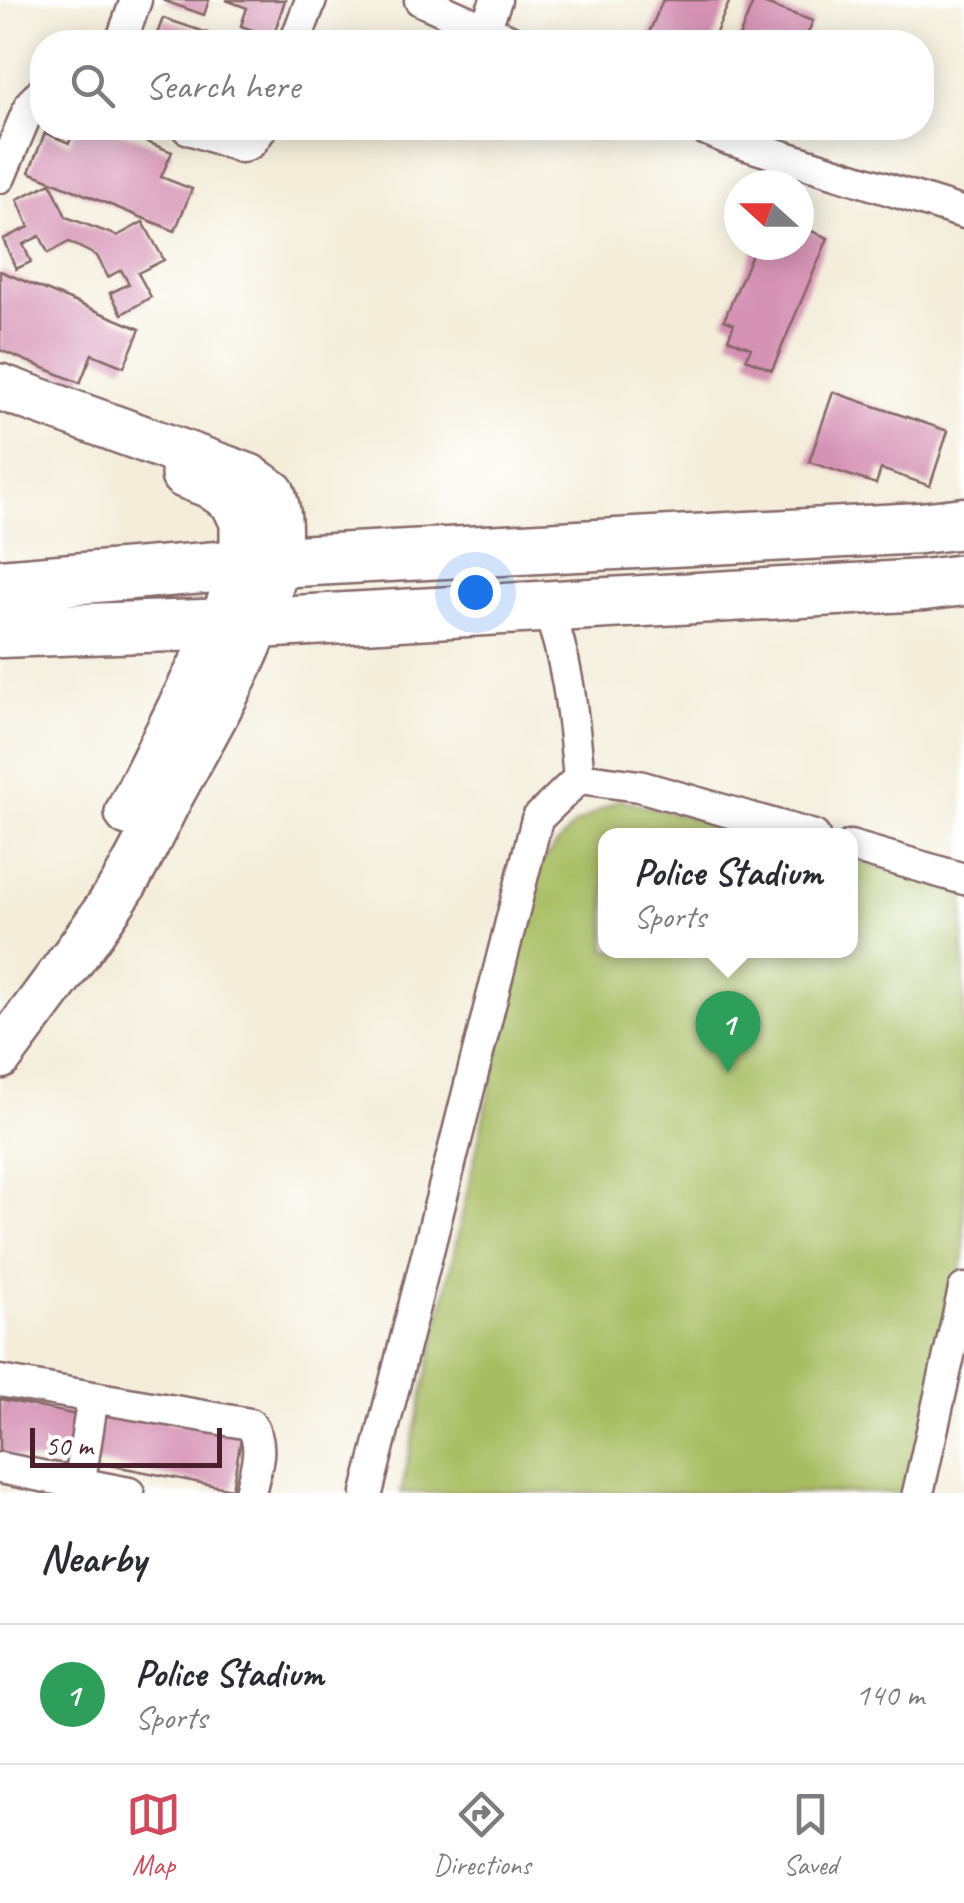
<!DOCTYPE html>
<style>
:root{--surface:#fff;--page:#f7f7f7;--text:#2b2b33;--muted:#7c7c81;--line:#e1e1e2;--accent:#d1495b}
body{margin:0;font-family:Caveat,sans-serif;background:var(--page);color:var(--text)}
.compass{position:absolute;left:724px;top:170px;width:90px;height:90px;border-radius:50%;background:var(--surface);box-shadow:0 5px 25px #0003;rotate:291deg}
.scale{position:absolute;left:30px;bottom:25px;width:192px;box-sizing:border-box;padding-left:10px;border:5px solid #4a1f2b;border-top:0;font-size:28px;line-height:35px;white-space:nowrap;color:#4a1f2b;-webkit-text-stroke:8px #fff;paint-order:stroke}
.you{position:absolute;left:475px;top:592px;width:35px;height:35px;margin:-25px;border:8px solid #fff;border-radius:50%;background:#1a73e8;box-shadow:0 0 0 15px #1a73e833}
.badge{display:grid;place-items:center;width:65px;height:65px;border-radius:50%;background:var(--accent);color:#fff;font-size:32px;font-weight:700}
.pin{position:absolute;translate:-50% -82px;filter:drop-shadow(0 2px 5px #0008)}
.pin::after{content:'';position:absolute;top:52px;width:35px;height:30px;background:inherit;clip-path:polygon(0 0,100% 0,50% 100%)}
.popup{position:absolute;left:598px;top:828px;width:260px;height:130px;box-sizing:border-box;display:grid;place-content:center;border-radius:20px;background:var(--surface);filter:drop-shadow(0 2px 8px #0005);font-size:32px;white-space:nowrap;color:var(--muted)}
.popup b{font-size:38px;color:var(--text)}
.popup::after{content:'';position:absolute;left:50%;top:100%;margin-left:-20px;border:20px solid transparent;border-top-color:var(--surface)}
.list{margin:0;padding:0;list-style:none}
h2{display:flex;justify-content:space-between;align-items:center;height:130px;margin:0;padding:0 40px;font-size:42px}
h2 small{font-size:32px;font-weight:400;color:var(--muted)}
.list li{display:grid;grid-template-columns:65px 1fr auto;gap:30px;align-items:center;box-sizing:border-box;height:140px;padding:0 40px;border-top:2px solid var(--line)}
.list b{display:block;font-size:38px;white-space:nowrap}
.list p{margin:0;font-size:32px;white-space:nowrap;color:var(--muted)}
.list em{font-size:32px;font-style:normal;color:var(--muted)}
.icon{flex:none;width:55px;height:55px;fill:none;stroke:currentColor;stroke-width:2;stroke-linecap:round;stroke-linejoin:round}
.map{position:relative;flex:none;width:964px;height:1493px;overflow:hidden}
.search{position:absolute;background:var(--surface);box-shadow:0 5px 25px #0003;left:30px;right:30px;top:30px;height:110px;display:flex;align-items:center;gap:25px;box-sizing:border-box;padding:0 35px;border-radius:40px;color:var(--muted);font-size:38px}
.sheet{height:270px;background:var(--surface)}
nav{display:flex;justify-content:space-around;align-items:center;box-sizing:border-box;height:140px;border-top:2px solid var(--line);background:var(--surface);font-size:28px;color:var(--muted)}
nav a{display:grid;justify-items:center;gap:5px}
nav .on{color:var(--accent)}
.map>svg:first-child{display:block}
</style>
<div class="map">
<svg width="964" height="1493" viewBox="0 0 964 1493">
<rect width="100%" height="100%" fill="#fff"/>
<filter id="ink" filterUnits="userSpaceOnUse"><feTurbulence type="fractalNoise" baseFrequency=".01" numOctaves="2"/><feDisplacementMap in="SourceGraphic" scale="20" xChannelSelector="R" yChannelSelector="G"/><feConvolveMatrix kernelMatrix="1 2 1 2 8 2 1 2 1" color-interpolation-filters="sRGB"/></filter>
<filter id="wash" filterUnits="userSpaceOnUse"><feTurbulence type="fractalNoise" baseFrequency=".0048" numOctaves="4" result="noise"/><feDisplacementMap in="SourceGraphic" scale="40" xChannelSelector="R" yChannelSelector="G"/><feGaussianBlur stdDeviation="2.25" result="paint"/><feColorMatrix in="noise" values="0 0 0 0 0 0 0 0 0 0 0 0 0 0 0 0 0 1.4 0 .05"/><feComposite in="paint" operator="in"/></filter>
<g filter="url(#wash)">
<rect width="100%" height="100%" fill="#f3edd9"/>
<path fill="#a8bd62" stroke="#796e46" stroke-width="2.5" d="M619 799 757 835 606 836V950H850L851 860 964 890V1255L909 1493H401L539 865 573 826Z"/>
<g id="blocks">
<path fill="#d592b4" d="M162 0H209L204 15Z
M226 0H285L273 37 241 26 247 8Z
M663 0H730L712 42H645Z
M754 0 813 21 804 42H737Z
M163 18 208 33 205 42H154Z
M76 128H112L172 152 161 177 192 189 175 231 29 172 45 133 69 143Z
M51 183 66 217 117 236 143 222 164 260 138 273 151 297 122 314 110 293 129 284 121 270 108 277 97 256 69 242 48 253 40 236 23 244 31 262 16 269 3 239 29 227 17 199Z
M804 228 828 238 772 370 746 359 751 348 728 339 734 324 724 320 756 245H799Z
M0 271 140 329 124 367 92 354 80 383 0 350Z
M833 392 948 431 930 486 881 469 876 484 809 462Z
M0 1399 77 1415 67 1467 0 1454Z
M104 1410 242 1433 232 1489 94 1462Z"/>
</g>
</g>
<g filter="url(#ink)">
<use href="#blocks" fill-opacity="0" stroke="#856768" stroke-width="2.5"/>
<g fill="none" stroke-linecap="round" stroke-linejoin="round">
<g stroke="#856768" stroke-width="35">
<path id="minor" d="M420 0 514 42
M485 29 496 0
M121 42 136 0
M295 42 311 0
M187 128 241 147 251 143 262 128
M702 128 728 139 964 213
M0 177 31 103 42 92
M546 605C569 661 573 718 579 778
M850 846 964 879
M0 1381 250 1424C266 1445 255 1469 250 1493
M0 1468 129 1493
M78 1493 93 1397
M367 1493 537 819 579 778 639 786 814 836
M918 1493 964 1289"/>
</g>
<g stroke="#856768" stroke-width="50">
<path id="secondary" d="M0 387 249 477 272 493C304 573 212 718 174 789 155 824 139 863 116 896 80 951 39 1003 0 1056
M128 813 222 624 243 565V522L233 501 210 485 184 475"/>
</g>
<g stroke="#856768" stroke-width="55">
<path id="primary" d="M0 585 276 562 920 528 964 523
M0 632 259 623 924 585 964 580"/>
</g>
<use href="#minor" stroke="#fff" stroke-width="30"/>
<use href="#secondary" stroke="#fff" stroke-width="45"/>
<use href="#primary" stroke="#fff" stroke-width="50"/>
</g>
</g>
</svg>
<svg class="compass" viewBox="-18 -18 36 36"><path d="M0-13l5 13h-10z" fill="#e53935"/><path d="M0 13l5-13h-10z" fill="#7c7c81"/></svg>
<div class="scale">50 m</div>
<div class="you"></div>
<div class="pin badge" style="left:728px;top:1073px;background:#2e9e5b">1</div>
<div class="popup"><b>Police Stadium</b>Sports</div>
<div class="search"><svg class="icon" aria-label="search" viewBox="0 0 24 24"><circle cx="10" cy="10" r="6"/><path d="M15 15l6 6"/></svg>Search here</div>
</div>
<section class="sheet">
<h2>Nearby<small></small></h2>
<ul class="list">
<li><span class="badge" style="background:#2e9e5b">1</span><div><b>Police Stadium</b><p>Sports</p></div><em>140 m</em></li>
</ul>
</section>
<nav>
<a class="on"><svg class="icon" aria-label="map" viewBox="0 0 24 24"><path d="M3 6l6-2 6 2 6-2v14l-6 2-6-2-6 2zM9 4v14M15 6v14"/></svg>Map</a>
<a><svg class="icon" aria-label="directions" viewBox="0 0 24 24"><path d="M12 3l9 9-9 9-9-9zM9 14v-3h6M13 9l2 2-2 2"/></svg>Directions</a>
<a><svg class="icon" aria-label="saved" viewBox="0 0 24 24"><path d="M7 4h10v16l-5-4-5 4z"/></svg>Saved</a>
</nav>
